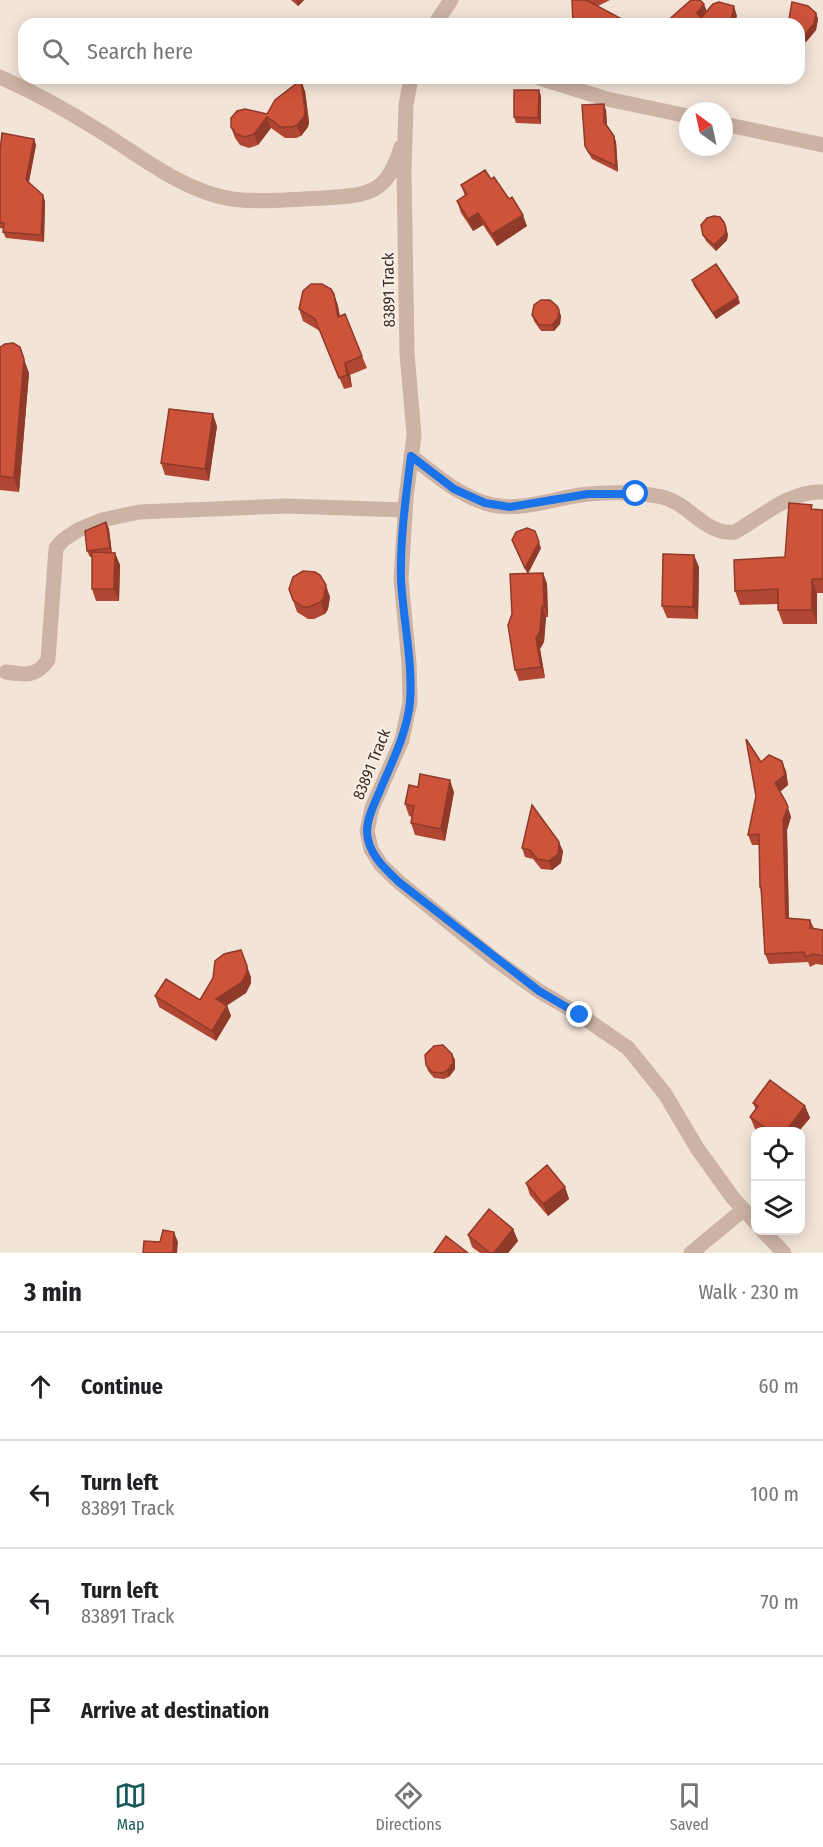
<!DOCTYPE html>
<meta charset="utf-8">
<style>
:root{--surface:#fff;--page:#f2f2f2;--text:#202124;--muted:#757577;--line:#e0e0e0;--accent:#195a59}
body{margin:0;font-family:"Fira Sans Condensed",sans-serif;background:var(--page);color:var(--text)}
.controls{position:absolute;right:18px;bottom:18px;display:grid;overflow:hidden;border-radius:12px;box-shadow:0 3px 15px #0003}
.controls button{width:54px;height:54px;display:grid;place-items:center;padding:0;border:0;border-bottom:2px solid var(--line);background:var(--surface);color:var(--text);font:30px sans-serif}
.compass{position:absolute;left:679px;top:102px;width:54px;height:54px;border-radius:50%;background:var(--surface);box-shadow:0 3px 15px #0003;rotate:327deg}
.stop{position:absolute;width:18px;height:18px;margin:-14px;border:4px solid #1a73e8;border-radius:50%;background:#fff}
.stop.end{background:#1a73e8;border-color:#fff;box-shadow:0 2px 6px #0008}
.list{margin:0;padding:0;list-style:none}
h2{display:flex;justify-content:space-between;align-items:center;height:78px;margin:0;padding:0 24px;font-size:26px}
h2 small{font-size:20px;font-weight:400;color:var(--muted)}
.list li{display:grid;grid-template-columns:39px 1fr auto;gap:18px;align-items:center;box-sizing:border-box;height:108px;padding:0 24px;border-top:2px solid var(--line)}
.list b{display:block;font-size:22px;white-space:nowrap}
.list p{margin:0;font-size:20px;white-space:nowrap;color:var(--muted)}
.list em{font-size:20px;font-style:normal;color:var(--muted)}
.icon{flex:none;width:33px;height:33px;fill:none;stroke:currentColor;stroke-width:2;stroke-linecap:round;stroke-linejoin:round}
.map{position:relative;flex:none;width:823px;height:1253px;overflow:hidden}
.search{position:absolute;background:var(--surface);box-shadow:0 3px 15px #0003;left:18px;right:18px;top:18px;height:66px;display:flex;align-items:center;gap:15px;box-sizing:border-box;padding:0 21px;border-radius:18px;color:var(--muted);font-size:22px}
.sheet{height:510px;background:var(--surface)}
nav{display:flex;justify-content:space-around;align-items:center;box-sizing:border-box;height:84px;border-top:2px solid var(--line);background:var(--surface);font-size:16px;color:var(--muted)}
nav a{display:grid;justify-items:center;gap:3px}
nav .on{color:var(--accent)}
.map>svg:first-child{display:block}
</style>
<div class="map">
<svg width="823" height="1253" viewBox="0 0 823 1253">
<rect width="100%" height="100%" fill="#f3e4d8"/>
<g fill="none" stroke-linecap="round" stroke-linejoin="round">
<path stroke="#ccb3a4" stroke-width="15" d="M435 24 451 0
M0 77C36 93 70 112 103 133 143 158 185 192 232 199 262 203 294 199 323 198 368 195 387 195 401 147
M411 78 406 105 404 170 407 353 414 435 406 498 401 579 409 663 410 702 402 740 372 808 367 831 371 849 381 865 400 883 494 959 539 991 580 1015 628 1048 665 1094 697 1148 733 1198 756 1223
M539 78 607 99 688 116
M724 124 823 145
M411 456C434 474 457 494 485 503 519 514 555 497 589 494 613 492 639 492 662 497 689 503 706 536 735 532 762 517 790 490 823 492
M6 672C24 675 37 677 48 660L56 548 63 540 78 530 102 520 139 512 286 506 405 510
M762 1230 784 1253
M691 1253 743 1210"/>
</g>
<path fill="#b14733" d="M291 0H304L298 6Z
M572 0H610L598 6Z
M816 13 818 19 816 30 806 42 799 36V24Z
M308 78H342L341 82Z
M305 91 309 122 308 127 301 136 296 138H285L271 128 258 145 249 148 240 145 235 138 231 127 267 114Z
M541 96V124L516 123 514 117Z
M606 110 607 125 614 136 616 142 618 172 592 159 588 152 585 146Z
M34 139 36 145 29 182 45 201 44 242 6 238 3 232 4 229 0 228V151Z
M491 179 527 226 497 246 483 225 473 231 461 213 457 201 465 196 461 185Z
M728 234 727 240 716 251 706 241 703 235Z
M692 280 740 303 716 319 694 286Z
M334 294 338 306 340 316 362 356 367 368 350 375 352 387 344 389 320 331 303 321 299 309Z
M557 306 561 316 560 324 554 331H541L534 321 532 315Z
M0 347 29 373 19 492 0 490Z
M217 426 209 481 165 475 161 463Z
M813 509 823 510V593H817V624H783L778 610V604L740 605 735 591 785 557Z
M106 522 109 529 112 553H115L120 565 119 601H96L92 589V557H90L87 551Z
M512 540 541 548 528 573H543L547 584 548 617H546L544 642 540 649 545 678 519 681 515 670 527 573Z
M699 567 698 619 667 618 662 606Z
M289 589 330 597 328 609 325 614 314 619H308L297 612Z
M761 762 786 771 788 785 780 792 786 802 791 817 787 830 789 918 810 920 814 928 823 930V965L816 964 810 967 808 962 769 964 765 954 762 893 760 887 759 845H752L748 835 756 796Z
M454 792 445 841 415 835 411 823 412 817 409 816 405 804Z
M522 848 563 851 561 863 552 870 541 869 533 859 525 857Z
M251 977V983L246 993 227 1005 231 1016 216 1041 159 1007 155 996 200 1000Z
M452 1054 455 1060V1069L449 1077 444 1079 434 1078 428 1071 426 1065Z
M753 1103 805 1106 810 1118 799 1131H758L755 1129 750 1117 756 1110Z
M526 1183 565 1187 569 1199 548 1216 530 1195Z
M513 1229 518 1241 508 1253H480L472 1247 468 1235Z"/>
<path fill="#903a29" d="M296 0H304L298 6Z
M704 4 708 14 700 23 697 13Z
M734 6 737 16 735 24H727Z
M816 13 818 19 816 30 806 42 804 36Z
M301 80 305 91 309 122 308 127 301 136 297 125Z
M539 90 541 96V124L538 118Z
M604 104 606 110 607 128 604 122Z
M267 117 271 128 258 145 254 134Z
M614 136 616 142 618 172 616 166Z
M34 139 36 145 28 186 26 180Z
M43 195 45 201 44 242 41 235Z
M478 213 483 225 473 231 468 219Z
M523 215 527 226 497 246 492 234Z
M724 222 728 234 727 240 716 251 714 245Z
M334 294 338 306 342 329 338 317Z
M738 297 740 303 716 319 713 313Z
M559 310 561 316 560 324 554 331 552 325Z
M24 359 29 373 19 492 14 478Z
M345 363 350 375 352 387 347 375Z
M213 414 217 426 209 481 205 469Z
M106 522 109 529 112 555 110 548Z
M539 542 541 548 528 574 525 568Z
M115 553 120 565 119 601 114 589Z
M694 555 699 567 698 619 693 607Z
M543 573 547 584 548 617 544 606Z
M812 579 817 593V624L812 610Z
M326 585 330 597 328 609 325 614 321 602Z
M542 606 546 617 544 642 540 649 545 678 541 667 536 638Z
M782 761 786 771 788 785 778 793 775 783Z
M450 780 454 792 445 841 441 829Z
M786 802 791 817 787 830 789 928 786 918 783 820Z
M559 842 563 851 561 863 552 870 549 861Z
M247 966 251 977V983L246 993 220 1010 216 999Z
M227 1006 231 1016 216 1041 212 1031Z
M452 1054 455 1060V1069L449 1077 447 1071Z
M805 1106 810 1118 799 1131H786Z
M565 1187 569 1199 548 1216 543 1204Z
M513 1229 518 1241 508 1253H494Z
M174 1232 178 1242 177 1253H173Z"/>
<path fill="#ce533b" stroke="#903a29" stroke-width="1.5" d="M572 0H586L622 19 620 24H573Z
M691 0H700L704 4 697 13 701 18 713 4 719 2 734 6 731 21 727 24H664Z
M792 2 808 6 816 13 814 23 804 36 799 32V24H791L789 19Z
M301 80 305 111 304 117 297 125 292 127H281L267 117 254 134 245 137 236 134 231 127V118L237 111 245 109 267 114 275 100Z
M514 90H539L538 118 514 117Z
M604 104V122L614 136 616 166 589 153 585 146 582 105Z
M2 133 34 139 26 180 43 195 41 235 3 232 4 223H0V151Z
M485 170 491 179 494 177 509 199 512 197 523 215 492 234 478 213 468 219 457 201 467 194 461 185Z
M714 216 720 217 724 222 726 228 725 234 714 245 703 235 701 225 707 218Z
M716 264 738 297 713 313 692 280Z
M311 284H322L331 289 334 294 338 317 345 314 362 356 345 363 347 375 339 378 315 319 299 309 303 291Z
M541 300H550L557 306 559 310 558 318 552 325H539L532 315 534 305Z
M13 343 20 347 24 359 14 478 0 476V347L5 344Z
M169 409 213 414 205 469 161 463Z
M789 503 812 505 811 509 823 510V579H812V610H778V589L735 591 734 560 785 557Z
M106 522 110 548 87 551 85 531Z
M527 528 535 531 539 542 525 568 512 540 516 532Z
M92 552 115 553 114 589H92Z
M663 554 694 555 693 607 662 606Z
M303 571 315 572 320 575 326 585 324 597 321 602 309 607H303L293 600 289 589 293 577Z
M543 573 544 606H542L540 631 536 638 541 667 515 670 508 625 512 614 510 574Z
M746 739 761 762 769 755 782 761 785 775 775 783 786 802 788 807 783 820 786 918 810 920V928L823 930V956L813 954 806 957 804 952 765 954 761 887H760L759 834 748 835 756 796Z
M420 774 450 780 441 829 411 823 414 806 405 804 409 785 418 787Z
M532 805 559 842 558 854 549 861 537 859 530 850 522 848Z
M241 950 247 966V972L242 982 216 999 227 1006 212 1031 155 996 166 979 200 1000 213 978 215 961 224 954Z
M443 1045 452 1054 453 1063 447 1071 442 1073 432 1072 426 1065 425 1055 434 1046Z
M770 1080 805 1106 786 1131H770L750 1117 758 1106 753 1103Z
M547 1165 565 1187 543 1204 526 1183Z
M489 1209 513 1229 494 1253H490L468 1235Z
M163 1230 174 1232 173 1253H143L144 1241 160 1242Z
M446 1236 468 1253H434Z"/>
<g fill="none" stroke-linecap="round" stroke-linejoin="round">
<path stroke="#1a73e8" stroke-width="8" d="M580 1015 539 991 400 883C385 869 367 853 367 831 367 816 376 801 381 788 393 760 407 732 410 702 413 661 403 619 401 579 400 538 406 496 411 456L454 489 485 503 510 507 588 494H636"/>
</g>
<g text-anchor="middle" stroke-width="4.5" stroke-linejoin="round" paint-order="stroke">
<g font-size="16" fill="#362a26" stroke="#faefe5">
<text transform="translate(388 290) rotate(-91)" y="6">83891 Track</text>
<text transform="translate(371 764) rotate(-68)" y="6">83891 Track</text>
</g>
</g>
</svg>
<div class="controls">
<button><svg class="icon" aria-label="locate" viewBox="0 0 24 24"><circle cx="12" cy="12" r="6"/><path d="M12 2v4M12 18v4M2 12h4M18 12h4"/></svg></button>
<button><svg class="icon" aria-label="layers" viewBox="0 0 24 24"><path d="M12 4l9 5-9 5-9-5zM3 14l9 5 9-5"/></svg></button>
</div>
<svg class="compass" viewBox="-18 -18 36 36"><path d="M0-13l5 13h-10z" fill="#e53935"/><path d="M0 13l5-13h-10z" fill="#757577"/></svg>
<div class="stop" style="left:636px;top:494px"></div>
<div class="stop end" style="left:580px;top:1015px"></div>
<div class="search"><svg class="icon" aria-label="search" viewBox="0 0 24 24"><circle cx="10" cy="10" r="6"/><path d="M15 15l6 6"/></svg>Search here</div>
</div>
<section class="sheet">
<h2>3 min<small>Walk · 230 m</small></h2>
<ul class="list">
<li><svg class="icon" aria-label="ahead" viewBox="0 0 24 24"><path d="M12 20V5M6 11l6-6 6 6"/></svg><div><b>Continue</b></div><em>60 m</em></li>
<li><svg class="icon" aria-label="left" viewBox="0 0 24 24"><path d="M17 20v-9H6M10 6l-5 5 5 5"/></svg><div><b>Turn left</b><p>83891 Track</p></div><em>100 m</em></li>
<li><svg class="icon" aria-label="left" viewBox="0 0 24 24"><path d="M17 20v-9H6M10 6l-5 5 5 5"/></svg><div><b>Turn left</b><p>83891 Track</p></div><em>70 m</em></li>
<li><svg class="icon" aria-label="arrive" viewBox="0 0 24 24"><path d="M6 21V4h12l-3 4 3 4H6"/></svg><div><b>Arrive at destination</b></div></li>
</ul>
</section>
<nav>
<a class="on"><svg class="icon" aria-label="map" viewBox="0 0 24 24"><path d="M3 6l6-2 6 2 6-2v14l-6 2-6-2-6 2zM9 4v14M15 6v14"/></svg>Map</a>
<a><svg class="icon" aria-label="directions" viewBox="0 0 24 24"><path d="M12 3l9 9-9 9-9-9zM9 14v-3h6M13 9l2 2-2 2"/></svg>Directions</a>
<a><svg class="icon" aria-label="saved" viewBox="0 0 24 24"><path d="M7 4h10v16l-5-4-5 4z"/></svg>Saved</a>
</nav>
